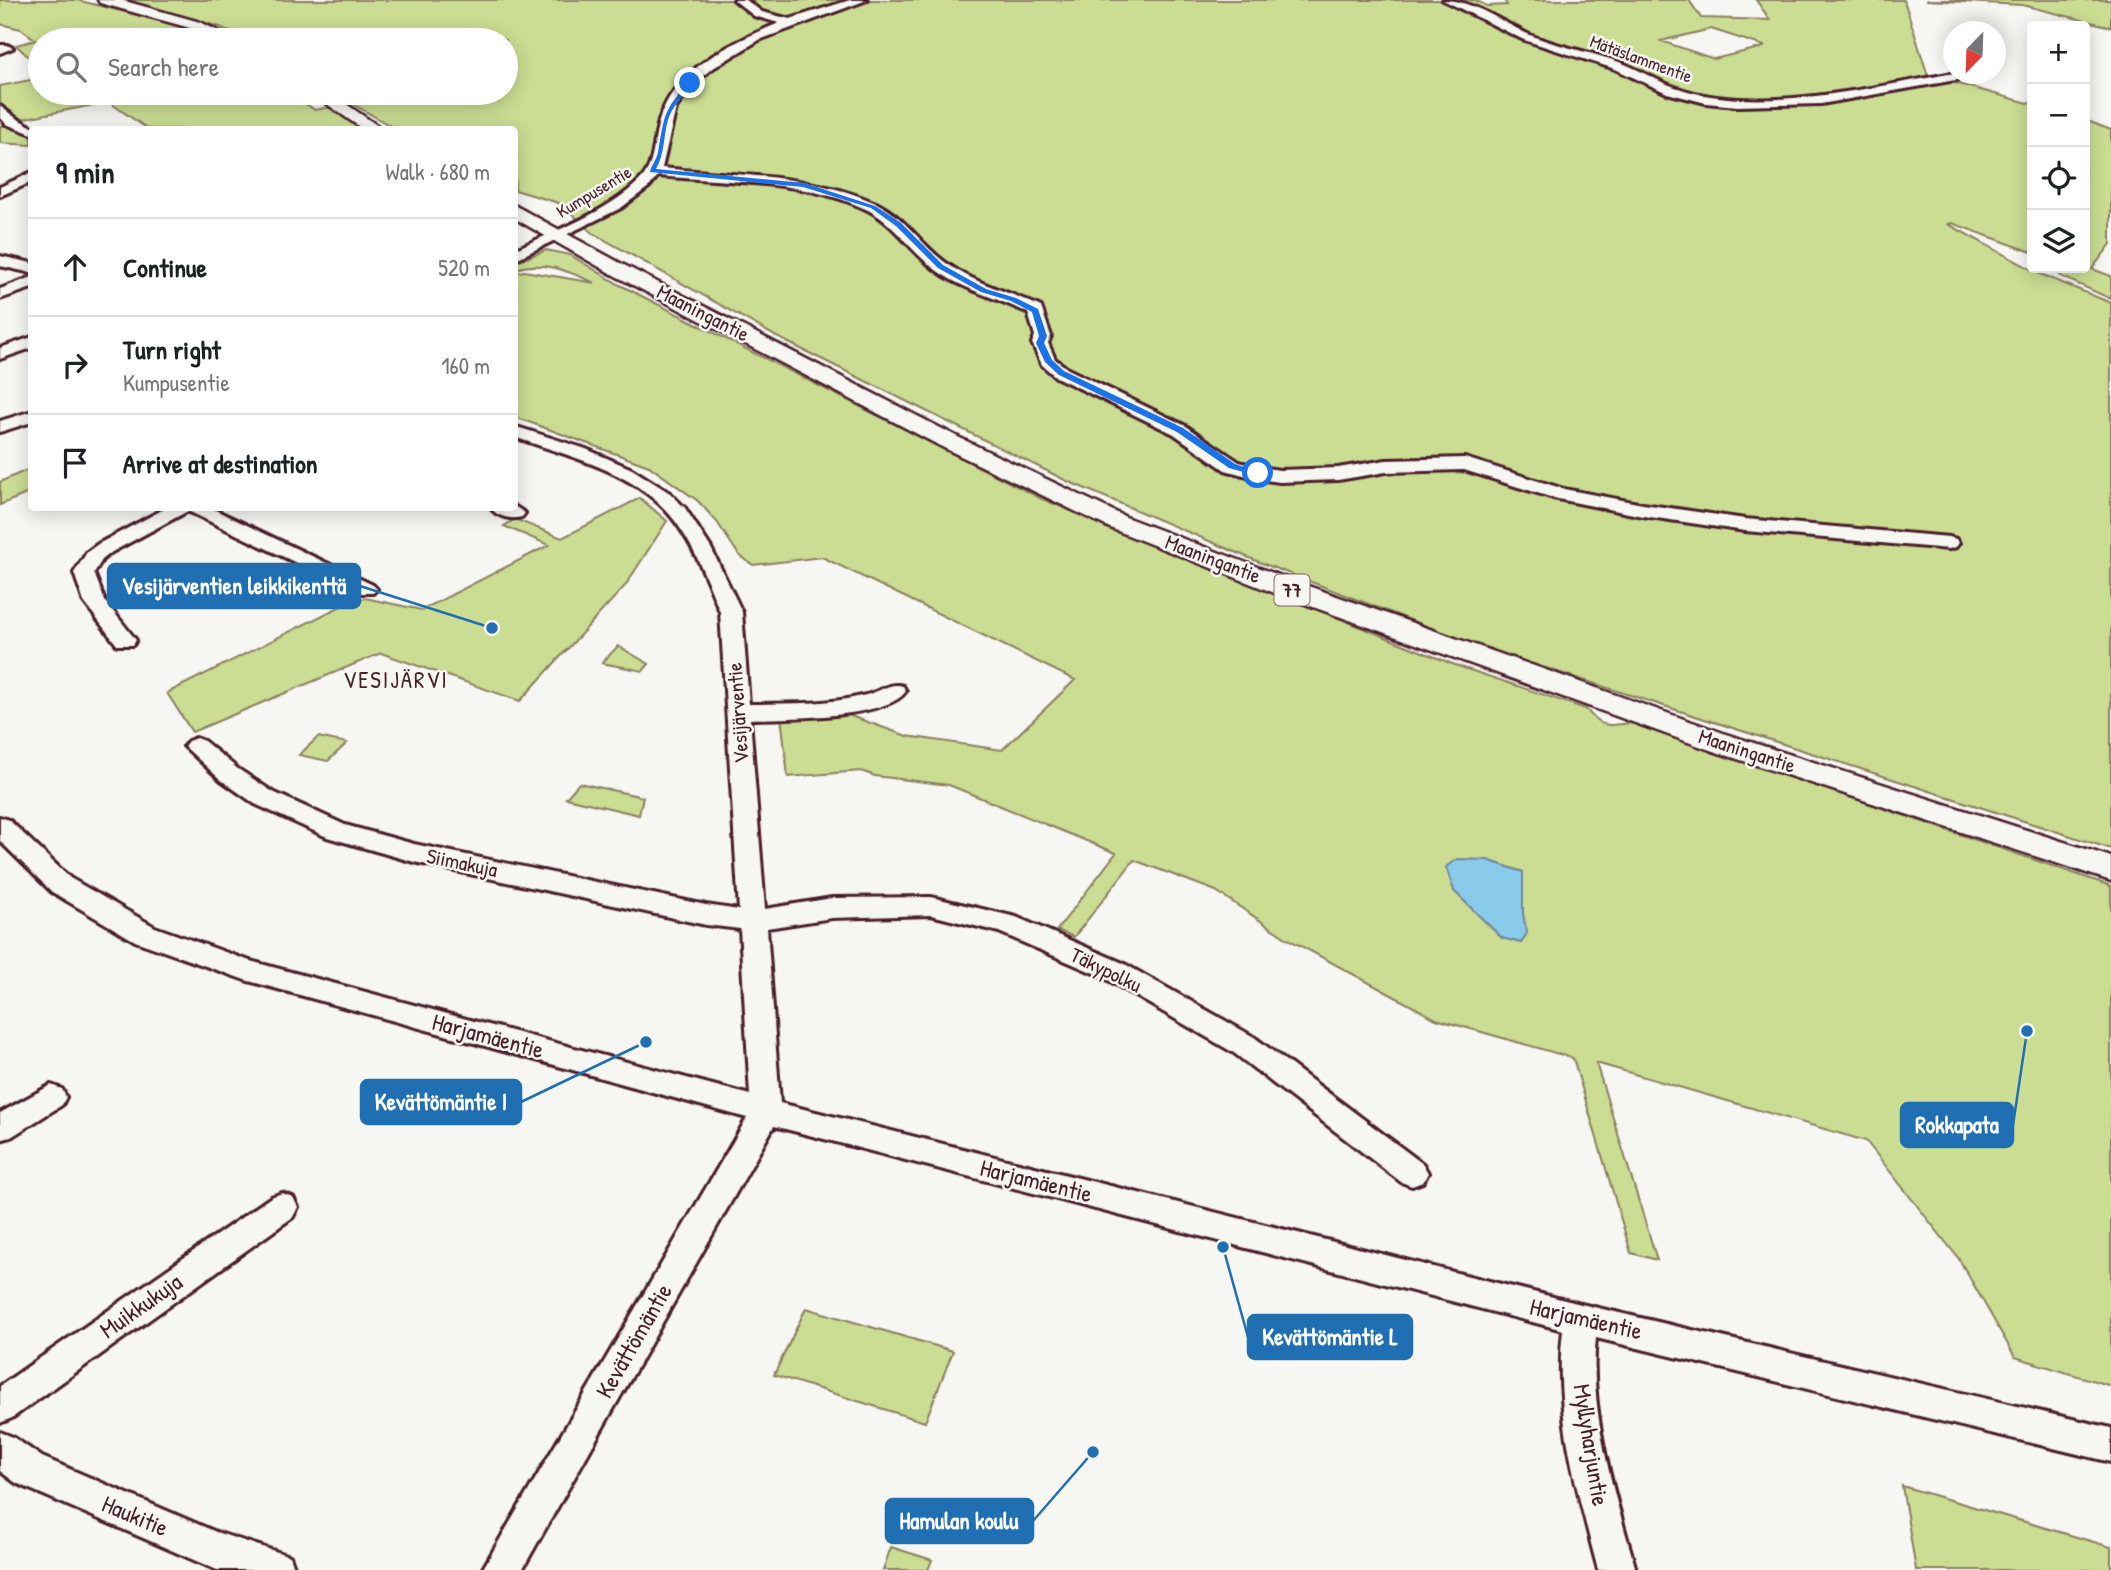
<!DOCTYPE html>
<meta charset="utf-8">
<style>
:root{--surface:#fff;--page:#f2f2f2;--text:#202124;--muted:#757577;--line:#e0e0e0}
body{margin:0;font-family:"Patrick Hand",sans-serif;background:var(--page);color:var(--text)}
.controls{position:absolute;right:21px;top:21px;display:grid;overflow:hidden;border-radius:7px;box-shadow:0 4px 18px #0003}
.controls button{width:63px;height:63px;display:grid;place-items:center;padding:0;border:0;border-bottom:2px solid var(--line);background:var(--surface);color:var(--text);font:35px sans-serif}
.compass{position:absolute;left:1943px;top:21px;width:63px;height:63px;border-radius:50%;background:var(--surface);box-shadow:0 4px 18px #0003;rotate:203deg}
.stop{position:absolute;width:21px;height:21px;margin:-16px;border:5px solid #1a73e8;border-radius:50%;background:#fff}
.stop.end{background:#1a73e8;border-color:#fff;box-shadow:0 2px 7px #0008}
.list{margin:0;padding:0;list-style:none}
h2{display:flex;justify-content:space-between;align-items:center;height:91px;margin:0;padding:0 28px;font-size:30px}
h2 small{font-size:23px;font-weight:400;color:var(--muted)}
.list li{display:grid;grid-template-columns:46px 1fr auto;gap:21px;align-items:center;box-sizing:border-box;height:98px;padding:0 28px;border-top:2px solid var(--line)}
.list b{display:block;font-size:26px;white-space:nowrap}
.list p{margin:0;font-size:23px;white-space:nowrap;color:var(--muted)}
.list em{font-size:23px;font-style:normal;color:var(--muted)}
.icon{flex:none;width:38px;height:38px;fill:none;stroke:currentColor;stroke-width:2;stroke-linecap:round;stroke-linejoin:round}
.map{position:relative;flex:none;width:2111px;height:1570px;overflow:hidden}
.search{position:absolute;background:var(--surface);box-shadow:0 4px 18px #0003;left:28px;top:28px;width:490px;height:77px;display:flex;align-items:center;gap:18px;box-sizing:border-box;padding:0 24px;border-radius:38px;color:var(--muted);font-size:26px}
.panel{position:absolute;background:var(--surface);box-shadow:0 4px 18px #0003;left:28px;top:126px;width:490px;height:385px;border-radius:7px}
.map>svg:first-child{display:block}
</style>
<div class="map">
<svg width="2111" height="1570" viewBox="0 0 2111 1570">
<rect width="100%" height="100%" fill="#f6f6f2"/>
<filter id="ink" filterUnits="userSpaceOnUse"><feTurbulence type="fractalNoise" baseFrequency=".0143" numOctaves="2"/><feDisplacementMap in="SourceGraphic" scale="14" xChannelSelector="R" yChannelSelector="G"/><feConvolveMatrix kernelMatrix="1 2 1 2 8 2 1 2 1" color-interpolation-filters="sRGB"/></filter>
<g filter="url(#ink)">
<path fill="#cadd92" stroke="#8a7e5e" stroke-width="2" fill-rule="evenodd" d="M0 0H77L176 25 208 40H40V68L16 45 36 40 21 29 0 24Z
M126 0H1475L1487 6 1507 5 1504 0H1689L1701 18 1770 20 1756 0H1904L1928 76 1815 98 1741 99 1696 94 1722 107 1792 106 1858 100 1944 80 2032 104V252L1952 223 1948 224 2038 273 2111 303V849L1486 649 1259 562 1067 481 777 337 591 232 562 204 515 190 514 130 396 129 334 93H506V40H246L220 27ZM1711 29 1764 46V47L1714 59 1661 41Z
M1926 0H2111V27L2022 5Z
M40 78V93H289L315 110 330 107 364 129H148L109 102 11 121 0 110V86Z
M2085 120 2111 130V244L2092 269 2111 276V299L2060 276 2051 268H2085Z
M0 126H13L31 135V145L0 143Z
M546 250 570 255 620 285 1042 499 1455 665 1586 709C1602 729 1607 726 1632 723L2111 886V1386L2015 1357 1959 1259 1866 1141 1596 1063 1657 1260 1631 1253 1573 1058 1436 1019 1286 938 1216 891 1134 860 1074 937 1057 930 1116 853 949 785 875 776 861 771 788 777 781 716 831 709 907 736 1002 750 1075 680 822 557 753 565 739 555 717 522 698 501 649 466 515 417V273L524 271 595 283C568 271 544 260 515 269L514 263ZM1487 860 1523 872V914L1502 938 1454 891Z
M31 468V492L0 505V482Z
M640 498 667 521 625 586 520 701 381 653 192 732 167 693 347 603 365 598 422 610 549 545 504 526 515 519 562 538Z
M618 646 649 664 643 671 602 663Z
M318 737 347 743 328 761 299 755Z
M579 783 643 797 639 815 566 798Z
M806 1308 953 1351 925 1422 774 1375Z
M1902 1486 2111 1547V1570H1916Z
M891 1547 932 1560 928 1570H883Z"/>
<path fill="#8acaeb" stroke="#70869e" stroke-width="2" d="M1457 859 1487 860 1523 872V914L1527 933 1521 943 1502 938 1454 891 1446 867Z"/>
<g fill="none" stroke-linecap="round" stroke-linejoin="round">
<g stroke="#4a1f2b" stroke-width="6">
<path id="minor" d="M734 0H746L762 12 790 19 850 0H867L759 40 710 70 690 89 676 108 662 168C734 176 809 173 876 203 906 217 922 247 949 265 976 284 1011 292 1041 307L1051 336 1048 343 1055 359 1068 369 1186 426 1239 462 1259 467 1280 470 1338 468 1386 460 1465 458 1564 489 1643 504 1745 519 1949 537 1956 539 1959 543 1956 547 1949 549 1745 531 1643 516 1553 498 1464 470 1386 472 1338 480 1280 482 1258 479 1225 470 1174 434 1056 377 1042 365 1032 343 1035 336 1028 313C998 298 963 290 936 270 911 252 895 224 868 210 803 179 728 183 658 176L650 186 621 208 514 260V250C556 230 607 213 640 180 655 166 653 141 659 121 673 69 733 42 779 23L754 16Z
M1443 0C1473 0 1503 23 1530 35 1560 47 1592 52 1622 63 1640 70 1657 81 1675 87 1754 116 1873 87 1954 73L1973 74 1967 78 1821 104 1737 106 1706 103 1667 93 1615 69 1524 40Z
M0 45H7L13 48 0 53Z
M0 106 16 118 38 130H32V134L6 124 0 117Z
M32 172V182L0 196V187Z
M0 256 32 263V273L0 266Z
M32 277V288L0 299V289Z
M32 337V348L0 359V348Z
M32 411V422L0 432V421Z
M514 426 586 449 632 469 670 493 685 508 711 548 742 612 749 704C788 703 829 705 866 695 880 692 889 682 903 686L906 691C888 719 783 718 750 719L765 909 832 898 931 897 1016 917 1123 963 1254 1037 1423 1164 1428 1173 1423 1182 1412 1186 1401 1182 1234 1053 1103 977 999 932 931 915 832 918 767 928 780 1103 1581 1304 2111 1428V1462L1596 1338C1588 1412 1616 1499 1636 1570H1598C1578 1493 1553 1410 1563 1330L774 1126 522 1570H482L747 1118 245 980 135 941 52 892 0 841V817L9 820 70 878 155 927 250 961 750 1095 740 929 706 925 414 862 327 837 255 804 221 780 184 746 188 741 196 738 204 741 238 769 273 792 345 825 414 844 706 905 739 910 720 612C707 580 694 544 671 516 634 471 568 456 514 437Z
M514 506 525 513 522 517C512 520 497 517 491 508Z
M166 508H211L373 585 377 589 373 593H359L188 511 112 552 102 560 94 573 105 601 136 640 133 645H117L84 602 74 573 87 552 98 544Z
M51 1085 62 1089 66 1097 62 1105 11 1137 0 1140V1113Z
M282 1193 293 1197 298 1207 293 1217 12 1418 0 1423V1386L271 1197Z
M0 1432 13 1437 42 1457 216 1532 290 1556 295 1570H217L16 1483 0 1471Z"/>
</g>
<g stroke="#4a1f2b" stroke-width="5">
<path id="major" d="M98 0H121L200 22 237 40H218L190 28 100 3Z
M311 93H330L384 130H364Z
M514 205 624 265 960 438 1128 518 1297 582 1732 736 2111 857V881L1710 750 1277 594 1110 528 944 448 610 273 514 218Z"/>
</g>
<use href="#minor" fill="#f6f6f2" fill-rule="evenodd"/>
<use href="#major" fill="#f6f6f2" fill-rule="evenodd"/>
</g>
</g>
<path fill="#1a73e8" d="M688 82 693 83C684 95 672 106 668 120 663 138 665 153 656 169L804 183 875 206 901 223 943 265 986 289 1016 298 1038 309 1047 336 1044 343 1052 360 1064 371 1183 428 1235 464 1262 473 1258 476 1229 468 1177 432 1059 375 1045 362 1036 343 1039 336 1032 312 1011 301 981 292 938 268 896 226 871 208 803 187 650 172C651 166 657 159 658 152 665 113 663 113 688 82Z"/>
<g text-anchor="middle" stroke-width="5" stroke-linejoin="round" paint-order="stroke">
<g font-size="18" fill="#4a1f2b" stroke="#f6f6f2">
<text transform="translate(1641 59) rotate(20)" y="6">Mätäslammentie</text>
<text transform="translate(594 192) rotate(-31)" y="6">Kumpusentie</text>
</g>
<rect fill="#f6f6f2" stroke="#7e6067" stroke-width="2" x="1274.5" y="574.5" width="35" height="31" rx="5"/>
<g font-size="19" font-weight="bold" fill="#4a1f2b">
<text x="1292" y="597">77</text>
</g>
<g font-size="21" fill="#4a1f2b" stroke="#f6f6f2">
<text transform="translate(703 313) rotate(27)" y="7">Maaningantie</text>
<text transform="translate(1213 559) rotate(21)" y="7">Maaningantie</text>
<text transform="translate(738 713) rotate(-94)" y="7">Vesijärventie</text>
<text transform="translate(1747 751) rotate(18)" y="7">Maaningantie</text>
<text transform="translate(462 863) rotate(12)" y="7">Siimakuja</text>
<text transform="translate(1106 970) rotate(26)" y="7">Täkypolku</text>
</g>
<g font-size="23" letter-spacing="2" fill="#4a1f2b" stroke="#f6f6f2">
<text x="396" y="688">VESIJÄRVI</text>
</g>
<g font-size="24" fill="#4a1f2b" stroke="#f6f6f2">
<text transform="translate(488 1036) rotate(15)" y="8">Harjamäentie</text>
<text transform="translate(1036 1181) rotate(14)" y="8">Harjamäentie</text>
<text transform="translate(141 1306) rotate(-35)" y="8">Muikkukuja</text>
<text transform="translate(1586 1319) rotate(13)" y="8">Harjamäentie</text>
<text transform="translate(634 1341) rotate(-60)" y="8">Kevättömäntie</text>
<text transform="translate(1591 1445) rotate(81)" y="8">Myllyharjuntie</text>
<text transform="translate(135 1516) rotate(23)" y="8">Haukitie</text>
</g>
</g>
<path fill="none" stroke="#1f6fb2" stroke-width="2.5" d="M492 628L360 586M646 1042L521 1102M2027 1031L2013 1125M1223 1247L1248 1337M1093 1452L1033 1521"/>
<g fill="#1f6fb2" stroke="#f6f6f2" stroke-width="2.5">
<circle cx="492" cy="628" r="7"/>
<circle cx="646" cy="1042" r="7"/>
<circle cx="2027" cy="1031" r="7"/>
<circle cx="1223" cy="1247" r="7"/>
<circle cx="1093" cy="1452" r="7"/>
</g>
<g fill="#1f6fb2" stroke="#1f6fb2" stroke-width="2.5">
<rect x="108" y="564" width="252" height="44" rx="7"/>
<rect x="361" y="1080" width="160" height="44" rx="7"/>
<rect x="1901" y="1103" width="112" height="44" rx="7"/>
<rect x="1248" y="1315" width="164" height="44" rx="7"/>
<rect x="886" y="1499" width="147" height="44" rx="7"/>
</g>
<g font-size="23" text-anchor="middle" font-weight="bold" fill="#fff">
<text x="234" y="594">Vesijärventien leikkikenttä</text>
<text x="441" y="1110">Kevättömäntie I</text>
<text x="1957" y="1133">Rokkapata</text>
<text x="1330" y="1345">Kevättömäntie L</text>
<text x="959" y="1529">Hamulan koulu</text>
</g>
</svg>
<div class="controls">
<button>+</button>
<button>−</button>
<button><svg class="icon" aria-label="locate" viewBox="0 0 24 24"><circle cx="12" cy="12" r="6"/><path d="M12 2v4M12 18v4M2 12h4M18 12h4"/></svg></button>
<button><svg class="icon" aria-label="layers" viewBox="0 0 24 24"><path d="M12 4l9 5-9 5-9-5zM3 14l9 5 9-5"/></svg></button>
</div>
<svg class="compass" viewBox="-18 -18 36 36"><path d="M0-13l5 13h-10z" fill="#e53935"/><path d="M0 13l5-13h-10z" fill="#757577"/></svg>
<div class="stop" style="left:1258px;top:473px"></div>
<div class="stop end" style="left:690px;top:83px"></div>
<div class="search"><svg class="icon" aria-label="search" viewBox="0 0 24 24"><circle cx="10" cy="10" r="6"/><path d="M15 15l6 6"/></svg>Search here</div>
<section class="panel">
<h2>9 min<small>Walk · 680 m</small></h2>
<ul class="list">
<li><svg class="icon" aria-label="ahead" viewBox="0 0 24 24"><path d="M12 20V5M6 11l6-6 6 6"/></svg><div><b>Continue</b></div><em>520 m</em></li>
<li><svg class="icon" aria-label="right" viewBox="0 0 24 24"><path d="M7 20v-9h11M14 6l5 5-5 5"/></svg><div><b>Turn right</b><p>Kumpusentie</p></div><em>160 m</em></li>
<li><svg class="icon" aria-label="arrive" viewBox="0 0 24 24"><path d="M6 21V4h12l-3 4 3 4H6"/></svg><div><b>Arrive at destination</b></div></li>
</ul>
</section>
</div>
